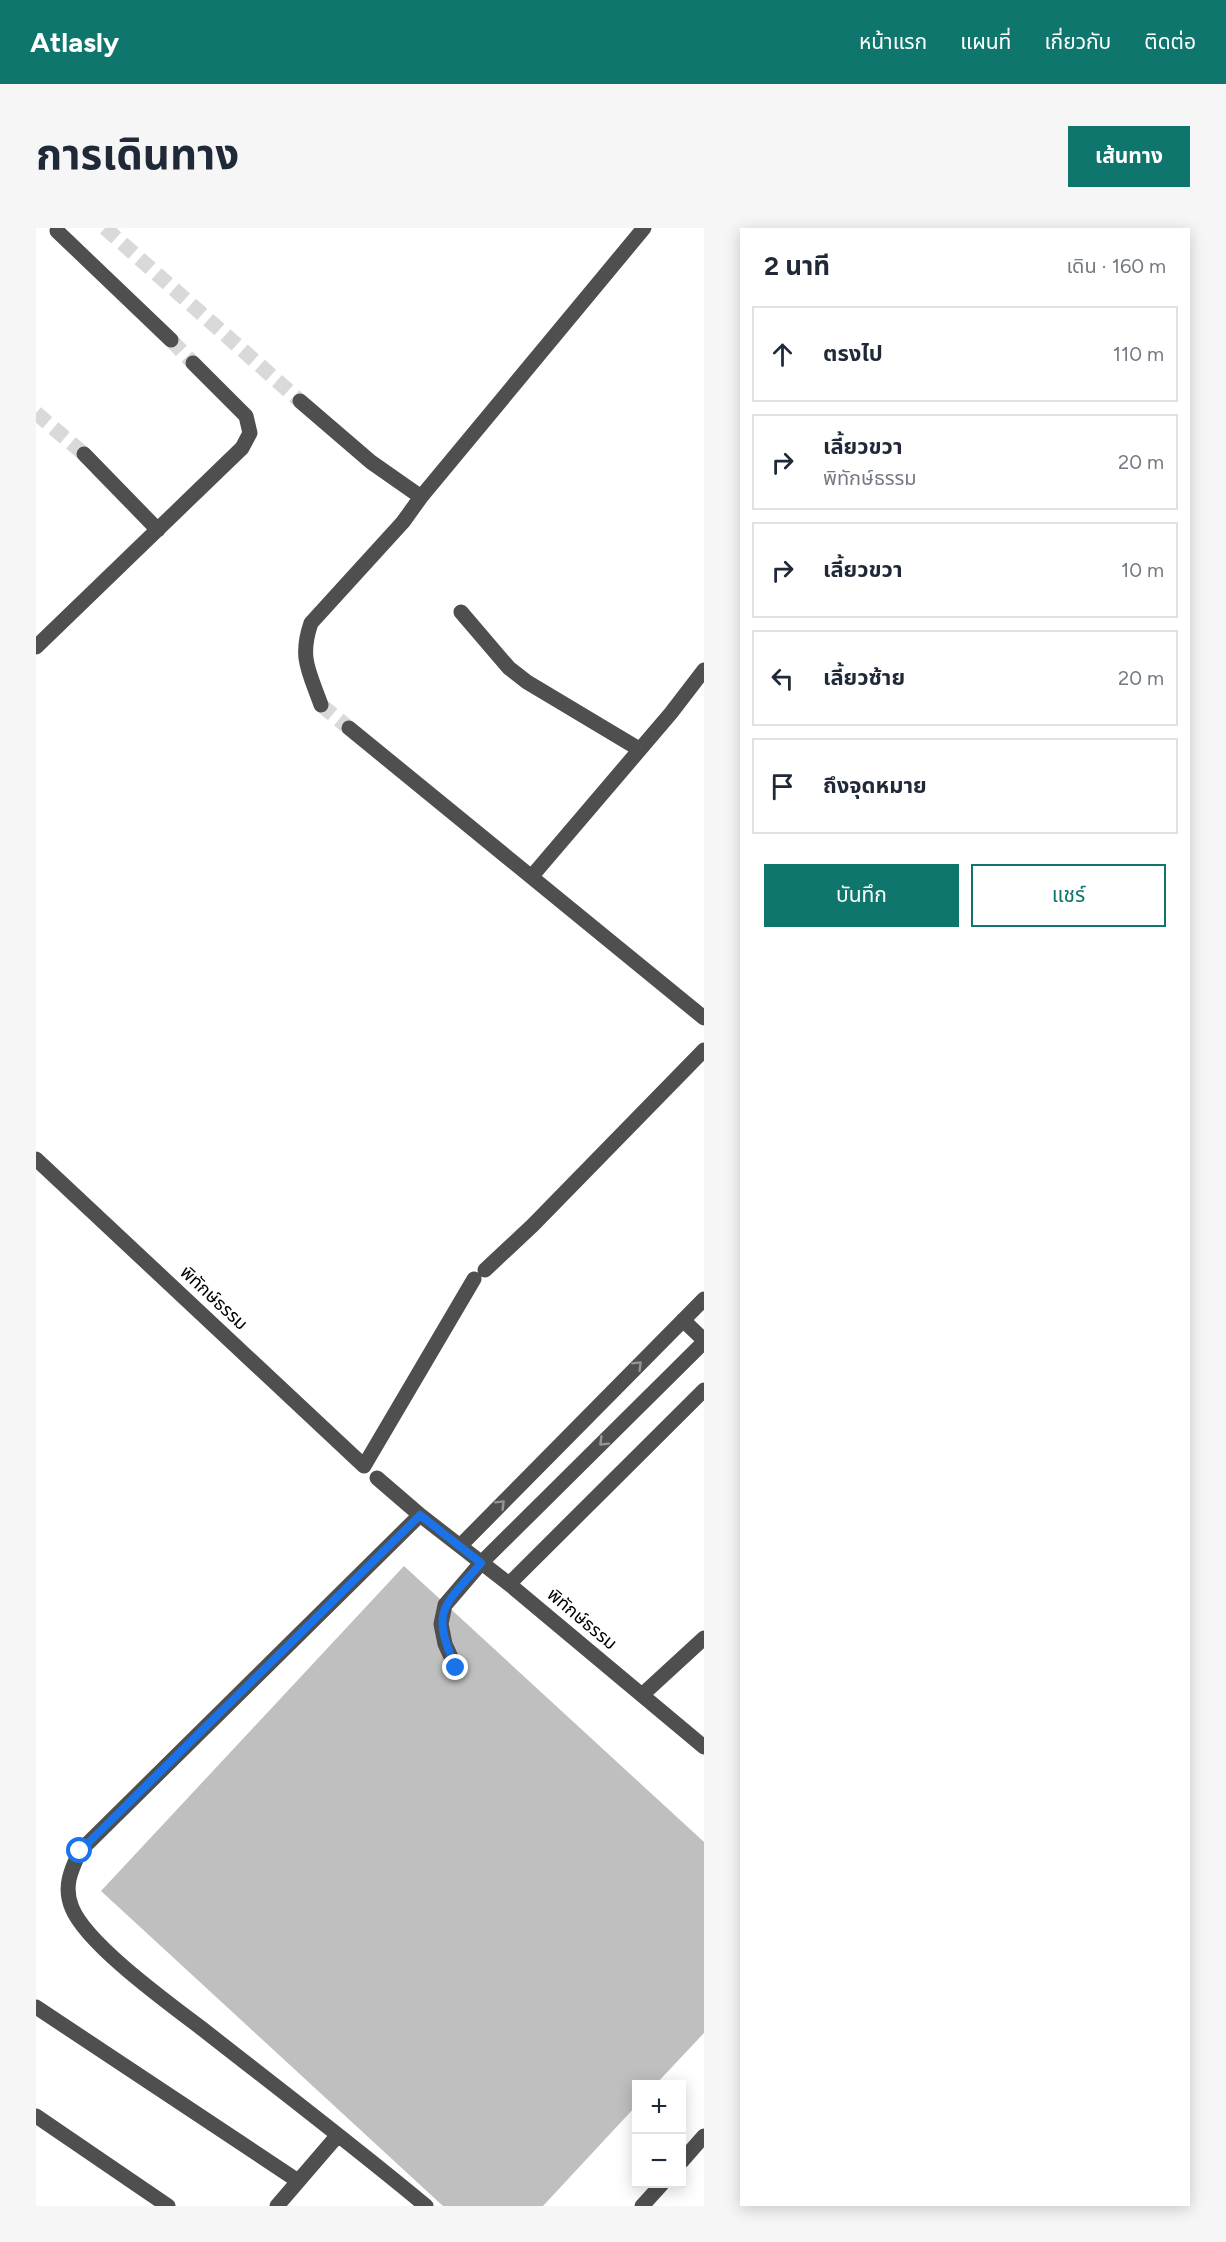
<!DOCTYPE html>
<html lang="th">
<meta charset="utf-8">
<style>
:root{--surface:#fff;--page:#f6f6f7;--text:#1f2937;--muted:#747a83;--line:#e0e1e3;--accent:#0f766e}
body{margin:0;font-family:Figtree,"Noto Sans Thai",sans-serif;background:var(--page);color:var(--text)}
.controls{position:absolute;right:18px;bottom:18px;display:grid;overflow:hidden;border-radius:0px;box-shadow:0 3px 15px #0003}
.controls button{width:54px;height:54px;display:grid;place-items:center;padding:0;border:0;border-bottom:2px solid var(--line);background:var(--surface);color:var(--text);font:30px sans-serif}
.stop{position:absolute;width:18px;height:18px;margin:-14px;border:4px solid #1a73e8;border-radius:50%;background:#fff}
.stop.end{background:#1a73e8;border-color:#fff;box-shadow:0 2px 6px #0008}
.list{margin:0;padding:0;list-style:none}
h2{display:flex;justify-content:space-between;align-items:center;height:78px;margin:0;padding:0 24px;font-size:26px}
h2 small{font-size:20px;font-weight:400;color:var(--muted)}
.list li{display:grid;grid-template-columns:39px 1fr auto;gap:18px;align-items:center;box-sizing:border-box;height:96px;margin:0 12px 12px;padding:0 12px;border:2px solid var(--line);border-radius:0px}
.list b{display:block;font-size:22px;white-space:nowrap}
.list p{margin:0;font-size:20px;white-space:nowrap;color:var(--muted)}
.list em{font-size:20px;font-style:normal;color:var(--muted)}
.actions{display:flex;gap:12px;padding:18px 24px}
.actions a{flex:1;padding:14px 0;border:2px solid var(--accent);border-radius:0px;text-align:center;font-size:21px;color:var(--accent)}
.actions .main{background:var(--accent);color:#fff}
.icon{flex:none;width:33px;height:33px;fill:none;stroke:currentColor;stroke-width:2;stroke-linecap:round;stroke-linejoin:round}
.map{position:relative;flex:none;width:668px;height:1978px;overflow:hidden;border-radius:0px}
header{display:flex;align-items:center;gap:36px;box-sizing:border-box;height:84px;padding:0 30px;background:var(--accent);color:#fff}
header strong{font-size:28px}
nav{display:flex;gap:33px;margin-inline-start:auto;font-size:21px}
.intro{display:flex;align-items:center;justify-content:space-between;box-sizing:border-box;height:144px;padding:0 36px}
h1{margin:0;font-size:42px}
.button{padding:15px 27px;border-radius:0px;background:var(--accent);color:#fff;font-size:21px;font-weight:700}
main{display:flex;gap:36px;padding:0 36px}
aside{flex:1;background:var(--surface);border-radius:0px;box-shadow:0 3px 15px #0003}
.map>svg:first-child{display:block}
</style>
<header>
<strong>Atlasly</strong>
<nav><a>หน้าแรก</a><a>แผนที่</a><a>เกี่ยวกับ</a><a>ติดต่อ</a></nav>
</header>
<div class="intro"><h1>การเดินทาง</h1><a class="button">เส้นทาง</a></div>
<main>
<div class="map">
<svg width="668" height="1978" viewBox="0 0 668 1978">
<rect width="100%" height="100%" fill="#fff"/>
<path fill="#bfbfbf" d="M368 1338 668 1614V1805L620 1856H600V1878L507 1978H407L65 1663Z"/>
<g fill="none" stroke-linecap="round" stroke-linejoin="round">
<path stroke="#d9d9d9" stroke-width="15" stroke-dasharray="15 8" stroke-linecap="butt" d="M69 0 264 173
M135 112 157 135
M0 185 48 226
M285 477 313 500"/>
<path stroke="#4f4f4f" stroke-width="15" d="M21 3 135 112
M264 173 335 234 385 269
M48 226 122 302
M425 384 473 440 491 454 603 521
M0 419 206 220 214 205 210 188 157 135
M285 477C273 443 263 430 275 395L367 294 385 269 608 0
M313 500 668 790
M496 648 635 485 668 442
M0 931 328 1238 438 1051
M449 1042 497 997 668 822
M647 1092 668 1112
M341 1250 384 1287 473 1356 668 1519
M384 1287 44 1623C35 1642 27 1659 36 1680 51 1717 135 1777 169 1803 243 1861 318 1918 390 1978
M424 1318 668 1071
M473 1356 668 1162
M420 1440 409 1416 405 1396 409 1377 445 1335 668 1114
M606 1467 668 1410
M0 1779 262 1953
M0 1888 132 1978
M646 1933 668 1908
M241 1978 302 1907
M606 1978 626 1956"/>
</g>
<defs><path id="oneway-chevron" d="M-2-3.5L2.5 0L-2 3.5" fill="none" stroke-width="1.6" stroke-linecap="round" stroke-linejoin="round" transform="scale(1.5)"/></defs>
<g stroke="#959595">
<use href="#oneway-chevron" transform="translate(602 1137) rotate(-45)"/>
<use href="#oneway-chevron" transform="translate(567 1214) rotate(135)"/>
<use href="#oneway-chevron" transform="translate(465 1276) rotate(-45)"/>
</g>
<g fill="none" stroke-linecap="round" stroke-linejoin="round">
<path stroke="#1a73e8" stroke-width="8" d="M44 1623 384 1287 445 1335C407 1380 394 1381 420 1440"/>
</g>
<g text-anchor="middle" stroke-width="5" stroke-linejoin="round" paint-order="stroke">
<g font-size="18" fill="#000" stroke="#fff">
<text transform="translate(178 1070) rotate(43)" y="6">พิทักษ์ธรรม</text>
<text transform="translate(546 1391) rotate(40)" y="6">พิทักษ์ธรรม</text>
</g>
</g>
</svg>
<div class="controls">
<button>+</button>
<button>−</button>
</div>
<div class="stop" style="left:44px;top:1623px"></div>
<div class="stop end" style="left:420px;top:1440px"></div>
</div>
<aside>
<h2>2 นาที<small>เดิน · 160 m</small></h2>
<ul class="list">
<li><svg class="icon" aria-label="ahead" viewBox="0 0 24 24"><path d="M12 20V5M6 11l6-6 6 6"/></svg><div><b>ตรงไป</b></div><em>110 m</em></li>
<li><svg class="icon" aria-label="right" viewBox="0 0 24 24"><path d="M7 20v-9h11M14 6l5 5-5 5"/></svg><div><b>เลี้ยวขวา</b><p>พิทักษ์ธรรม</p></div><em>20 m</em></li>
<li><svg class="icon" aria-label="right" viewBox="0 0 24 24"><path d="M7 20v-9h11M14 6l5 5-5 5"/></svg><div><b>เลี้ยวขวา</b></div><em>10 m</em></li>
<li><svg class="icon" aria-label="left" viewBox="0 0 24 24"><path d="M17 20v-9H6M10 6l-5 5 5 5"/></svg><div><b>เลี้ยวซ้าย</b></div><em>20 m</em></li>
<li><svg class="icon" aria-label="arrive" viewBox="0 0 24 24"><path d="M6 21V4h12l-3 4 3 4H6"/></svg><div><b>ถึงจุดหมาย</b></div></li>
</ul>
<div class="actions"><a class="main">บันทึก</a><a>แชร์</a></div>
</aside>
</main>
